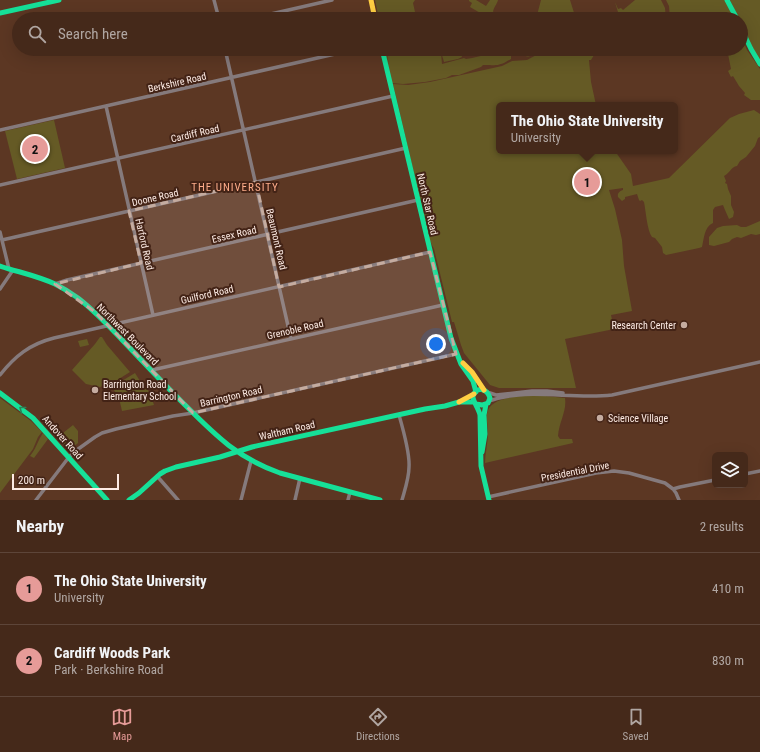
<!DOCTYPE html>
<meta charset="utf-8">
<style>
:root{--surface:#45291a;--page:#4c3123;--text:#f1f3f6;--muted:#b0a6a2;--line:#5d4539;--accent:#e69b98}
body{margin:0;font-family:"Roboto Condensed",sans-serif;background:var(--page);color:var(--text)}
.controls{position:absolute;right:12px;bottom:12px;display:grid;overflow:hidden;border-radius:6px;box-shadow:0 4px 16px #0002}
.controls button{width:36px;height:36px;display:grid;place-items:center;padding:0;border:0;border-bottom:1px solid var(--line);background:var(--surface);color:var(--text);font:20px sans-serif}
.scale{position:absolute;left:12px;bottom:10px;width:107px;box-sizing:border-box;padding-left:4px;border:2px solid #fdebe4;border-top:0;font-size:11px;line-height:14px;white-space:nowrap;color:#fdebe4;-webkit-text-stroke:3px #432316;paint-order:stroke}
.you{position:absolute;left:436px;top:344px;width:14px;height:14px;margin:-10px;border:3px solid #fff;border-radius:50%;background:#1a73e8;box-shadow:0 0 0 6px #1a73e833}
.badge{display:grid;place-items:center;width:26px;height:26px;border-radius:50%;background:var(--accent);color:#111;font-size:13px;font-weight:700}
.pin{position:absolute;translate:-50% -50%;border:2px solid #fff;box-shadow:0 1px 4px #0006}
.popup{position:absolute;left:496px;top:102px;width:182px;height:52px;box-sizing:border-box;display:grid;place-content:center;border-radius:6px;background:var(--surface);filter:drop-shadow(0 1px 3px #0005);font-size:13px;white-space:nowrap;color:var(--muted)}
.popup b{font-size:15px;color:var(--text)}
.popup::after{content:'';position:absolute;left:50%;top:100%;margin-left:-8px;border:8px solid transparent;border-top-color:var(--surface)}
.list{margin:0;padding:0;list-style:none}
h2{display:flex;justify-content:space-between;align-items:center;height:52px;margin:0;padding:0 16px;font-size:17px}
h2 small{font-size:13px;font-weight:400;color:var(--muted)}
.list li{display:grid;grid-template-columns:26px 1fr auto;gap:12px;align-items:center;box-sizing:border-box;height:72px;padding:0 16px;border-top:1px solid var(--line)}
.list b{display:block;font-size:15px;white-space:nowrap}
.list p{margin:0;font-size:13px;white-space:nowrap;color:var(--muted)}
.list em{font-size:13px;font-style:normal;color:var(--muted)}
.icon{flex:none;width:22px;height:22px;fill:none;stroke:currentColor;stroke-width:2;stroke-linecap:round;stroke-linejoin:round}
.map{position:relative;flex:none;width:760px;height:500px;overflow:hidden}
.search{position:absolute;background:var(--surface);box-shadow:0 4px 16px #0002;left:12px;right:12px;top:12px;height:44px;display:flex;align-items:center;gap:10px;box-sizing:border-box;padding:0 14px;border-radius:22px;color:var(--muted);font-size:15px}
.sheet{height:196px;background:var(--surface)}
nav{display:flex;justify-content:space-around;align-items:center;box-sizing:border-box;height:56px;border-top:1px solid var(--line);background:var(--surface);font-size:11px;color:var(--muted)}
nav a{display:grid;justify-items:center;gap:2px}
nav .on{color:var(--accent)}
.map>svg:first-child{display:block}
</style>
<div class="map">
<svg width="760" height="500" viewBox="0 0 760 500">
<rect width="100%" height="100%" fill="#5c3723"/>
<path fill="#655a25" d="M375 0H415L413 3 415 12 412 18V19H379Z
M469 0H476L486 6 490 0H498C497 5 491 10 494 15L493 17 487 18 482 14 479 19H473L475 16 482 14 470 7 472 3 469 1Z
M541 0H570L576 19H536Z
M635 0H661L665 8 666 19H620L615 2 618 9 621 8 623 10Z
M666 0H725L734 19H678L681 13V12L677 19H670L669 6Z
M730 0H760V60C754 50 741 31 741 19H739Z
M741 36 747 50 760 69V100H751L744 95 745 93 739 86 733 76 731 77 728 71 731 69 728 54H725L724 50 721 49H741Z
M384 49H385L389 65 386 49H441L440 52 441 53 442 64 464 58 466 59 472 58 510 49H535V53C528 58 527 57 520 53L511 56V59C498 67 498 65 483 65L481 67 459 75H452L446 78 425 82 403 84 392 83Z
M443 49 452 55 456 49H463L461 53 462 57 458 59 444 62 441 52Z
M556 49H621L596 53 594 55 591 60H589L591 82 596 105H499V151H615L631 174 633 186 669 178 730 118 739 114 754 110 760 114V137L758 138 755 146 746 157 740 161 737 166C731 167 730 173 724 176L726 181 725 183 727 184 728 189 731 196V205L734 212 733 217 729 219 725 210 723 205 715 207 713 210V223C704 227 704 239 702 247L699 248 666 255 663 253 662 247 655 238 652 237C647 230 646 212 644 202L642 200 640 201 639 200 637 194 625 197V199L622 201 618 197C617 193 620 191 623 190V188L609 190 615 209 622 240 624 266 632 311 611 315 614 329 565 339 576 388H499L490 385 464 353 461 345 454 322H452L434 249 430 241 393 84 408 85 430 82 502 66 512 61 527 60 542 52 543 54Z
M54 120 65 168 17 179 5 131Z
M760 221V234L756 235 751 234 741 238 737 237 732 239 729 242 714 246 709 245V237L717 228 723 226 737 225 741 227H746Z
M100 337H102L107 345 130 372 114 382 100 387 86 384 72 370 95 344Z
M87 339 89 345 80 347 78 341Z
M135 373 145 389 147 388 152 399 154 405 122 411 119 398 112 387Z
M536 395 565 398C567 411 559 422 558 436L560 439H572L573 443 485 463C485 453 488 443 488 432 488 426 486 420 487 414 489 396 523 396 536 395Z
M0 398 31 421 42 432 38 437 33 449 0 493Z
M73 425 78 431V443L69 450 58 437Z
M43 433 48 439 34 458 30 456C36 449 38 440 43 433Z"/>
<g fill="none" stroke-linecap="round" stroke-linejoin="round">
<path stroke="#857a7c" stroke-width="3.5" d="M214 0 219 19
M249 19 332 0
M225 49 291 339
M542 52 550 49
M106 106 153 315
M0 130 357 49
M0 185 393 96
M0 232 9 269
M2 240 406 148
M55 284 67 280 418 200
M0 289 13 270
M152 370 443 305
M0 375C15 356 30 344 54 338L430 252
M487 392 496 395 532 391H547L563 393
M489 401C528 387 571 400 612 395L760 362
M399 415C403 429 410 453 409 467 409 478 405 489 402 500
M745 474 760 471
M157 476 178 500
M673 489 680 487 715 480
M488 497 596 473 614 471 629 473 665 483 673 489 676 493 679 500
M36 500 69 457 74 452 95 437 102 433 116 429 173 416 193 413 456 354
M241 500 251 461
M295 500 300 478
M348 500 350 492"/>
<path stroke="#16e098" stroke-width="5" d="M727 0 737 19
M0 13 59 0
M741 28 751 49 760 64
M382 49 451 338 461 364 473 381 476 392
M0 266C18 272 38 276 55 284 63 288 71 293 78 298 96 312 111 328 126 344 145 364 164 384 183 403 214 434 237 458 280 473L380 500
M0 393 33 418 107 500
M476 404 482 405 488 403 490 398C487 388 476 386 473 396 472 400 479 409 480 415L481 466 489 500
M482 452 485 434 484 415 486 404
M129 500 139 493 160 474 165 471 176 467 220 457 252 447 425 409 445 406 459 402H474"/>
<path stroke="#ffcf43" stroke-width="5" d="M371 0 375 19
M463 363 472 372 484 390
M459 402 474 394"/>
</g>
<defs><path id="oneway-chevron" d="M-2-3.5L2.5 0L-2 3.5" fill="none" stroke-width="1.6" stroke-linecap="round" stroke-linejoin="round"/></defs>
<use stroke="#2c8257" href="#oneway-chevron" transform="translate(22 409) rotate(-142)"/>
<path fill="#c5aca0" fill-opacity="0.2" stroke="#c5aca0" stroke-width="3" stroke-dasharray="8 5" stroke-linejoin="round" d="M256 182 279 287 430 252 456 354 193 413 95 312 55 284 141 263 129 211Z"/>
<g fill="#c5aca0" stroke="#432316" stroke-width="1.5">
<circle cx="684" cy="325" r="4"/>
<circle cx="95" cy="390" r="4"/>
<circle cx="600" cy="418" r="4"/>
</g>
<g text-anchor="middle" stroke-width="4" stroke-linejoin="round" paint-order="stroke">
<g font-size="10" fill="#fdebe4" stroke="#432316">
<text transform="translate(177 82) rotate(-13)" y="4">Berkshire Road</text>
<text transform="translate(195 133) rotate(-13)" y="4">Cardiff Road</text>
<text transform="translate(155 197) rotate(-13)" y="4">Doone Road</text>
<text transform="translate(428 204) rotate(77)" y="4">North Star Road</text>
<text transform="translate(234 234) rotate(-13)" y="4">Essex Road</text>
<text transform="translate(277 239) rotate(77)" y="4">Beaumont Road</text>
<text transform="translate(145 244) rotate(77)" y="4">Harford Road</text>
<text transform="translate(207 294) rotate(-13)" y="4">Guilford Road</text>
<text transform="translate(295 329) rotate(-13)" y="4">Grenoble Road</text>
<text transform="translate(128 334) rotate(45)" y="4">Northwest Boulevard</text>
<text transform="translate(231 396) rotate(-13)" y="4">Barrington Road</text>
<text transform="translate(287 430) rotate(-13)" y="4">Waltham Road</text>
<text transform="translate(63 437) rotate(48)" y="4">Andover Road</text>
<text transform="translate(575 471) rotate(-11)" y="4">Presidential Drive</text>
</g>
<g font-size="10" fill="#fdebe4" stroke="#432316" text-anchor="start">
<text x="676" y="329" text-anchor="end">Research Center</text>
<text x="103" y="388">Barrington Road<tspan x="103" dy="12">Elementary School</tspan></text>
<text x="608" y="422">Science Village</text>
</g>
<g font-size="11" letter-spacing="1" fill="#fdac8a" stroke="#432316">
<text x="235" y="191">THE UNIVERSITY</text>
</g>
</g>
</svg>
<div class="controls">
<button><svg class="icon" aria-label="layers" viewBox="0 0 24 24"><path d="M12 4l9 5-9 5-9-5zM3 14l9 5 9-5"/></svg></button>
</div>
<div class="scale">200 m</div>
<div class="you"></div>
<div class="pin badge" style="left:587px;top:182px">1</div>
<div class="popup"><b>The Ohio State University</b>University</div>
<div class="pin badge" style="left:35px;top:149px">2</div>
<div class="search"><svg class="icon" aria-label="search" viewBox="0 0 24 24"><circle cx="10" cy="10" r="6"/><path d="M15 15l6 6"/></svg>Search here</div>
</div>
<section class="sheet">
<h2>Nearby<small>2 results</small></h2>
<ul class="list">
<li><span class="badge">1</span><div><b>The Ohio State University</b><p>University</p></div><em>410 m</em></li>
<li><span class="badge">2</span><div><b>Cardiff Woods Park</b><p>Park · Berkshire Road</p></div><em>830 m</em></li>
</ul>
</section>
<nav>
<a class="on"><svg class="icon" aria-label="map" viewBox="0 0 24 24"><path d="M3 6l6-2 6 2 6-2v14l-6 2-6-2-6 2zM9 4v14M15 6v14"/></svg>Map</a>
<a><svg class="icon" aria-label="directions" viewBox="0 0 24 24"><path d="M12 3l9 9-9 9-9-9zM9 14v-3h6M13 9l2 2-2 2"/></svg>Directions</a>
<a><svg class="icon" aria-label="saved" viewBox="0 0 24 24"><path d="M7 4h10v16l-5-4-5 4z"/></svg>Saved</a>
</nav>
